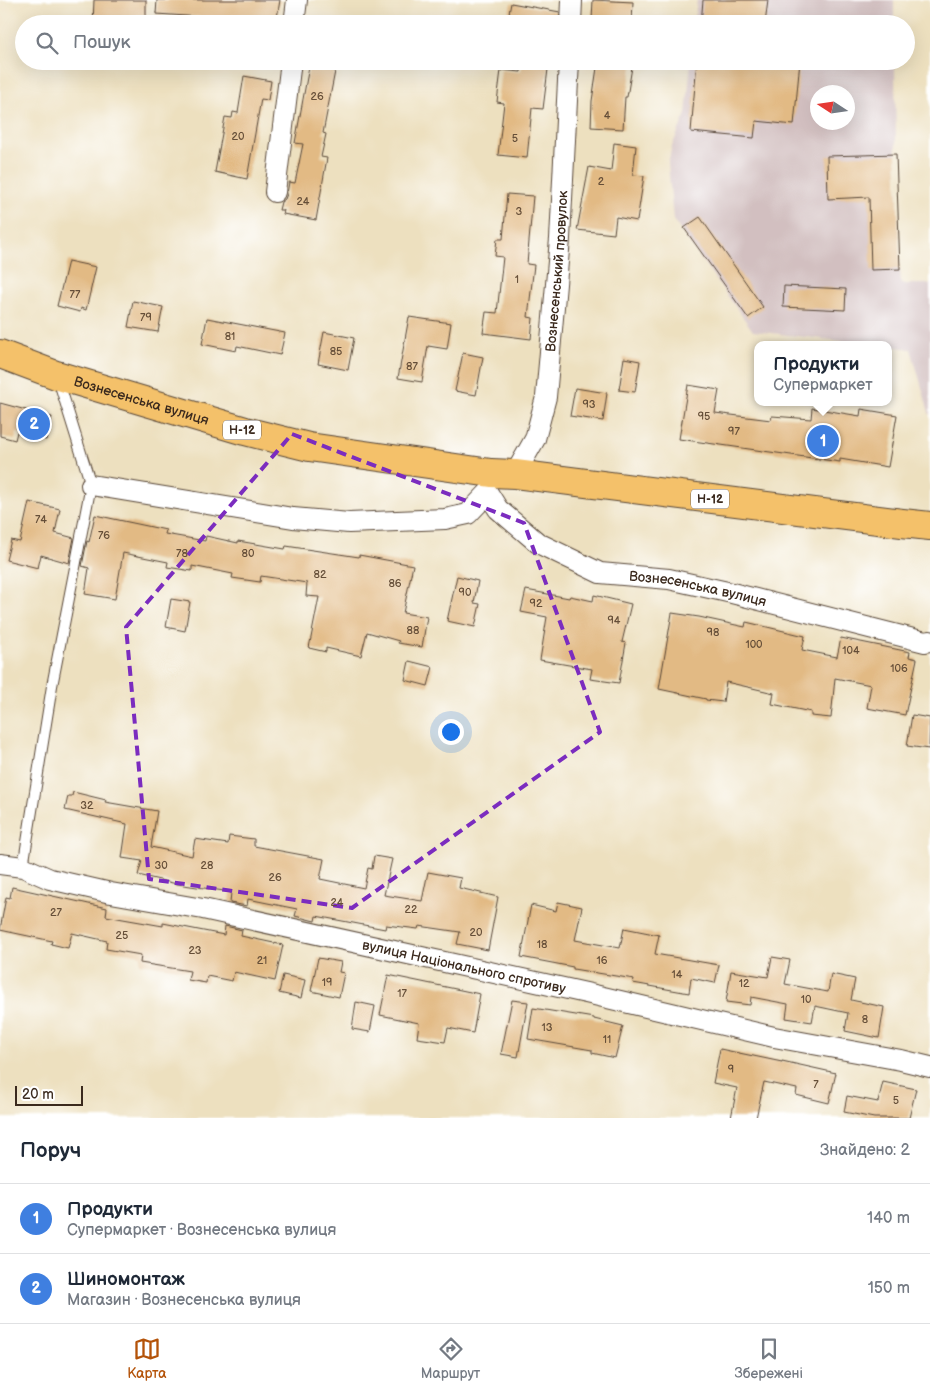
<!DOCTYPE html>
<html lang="uk">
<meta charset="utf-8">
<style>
:root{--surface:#fff;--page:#f6f6f7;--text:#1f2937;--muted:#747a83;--line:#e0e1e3;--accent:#b45309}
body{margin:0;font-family:"Balsamiq Sans",sans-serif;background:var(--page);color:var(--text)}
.compass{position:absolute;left:810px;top:85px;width:45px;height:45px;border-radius:50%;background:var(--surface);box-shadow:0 5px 20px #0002;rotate:282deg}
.scale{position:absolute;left:15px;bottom:12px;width:68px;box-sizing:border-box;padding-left:5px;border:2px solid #3b2a1e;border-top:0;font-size:14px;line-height:18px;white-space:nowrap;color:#3b2a1e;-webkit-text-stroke:4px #fff;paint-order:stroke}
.you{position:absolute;left:450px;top:731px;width:18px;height:18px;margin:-12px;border:4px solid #fff;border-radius:50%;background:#1a73e8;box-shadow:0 0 0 8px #1a73e833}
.badge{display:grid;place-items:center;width:32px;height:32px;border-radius:50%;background:var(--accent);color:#fff;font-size:16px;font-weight:700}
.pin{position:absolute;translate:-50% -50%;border:2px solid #fff;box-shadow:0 1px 5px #0006}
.popup{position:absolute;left:754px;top:341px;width:138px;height:65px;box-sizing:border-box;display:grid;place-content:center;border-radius:10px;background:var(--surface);filter:drop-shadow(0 1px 4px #0005);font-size:16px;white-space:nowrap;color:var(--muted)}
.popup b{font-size:19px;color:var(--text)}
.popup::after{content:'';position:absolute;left:50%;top:100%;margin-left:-10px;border:10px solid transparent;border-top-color:var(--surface)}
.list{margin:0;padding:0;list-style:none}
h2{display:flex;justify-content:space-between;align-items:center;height:65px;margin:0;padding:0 20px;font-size:21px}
h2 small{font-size:16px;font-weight:400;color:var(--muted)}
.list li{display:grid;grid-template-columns:32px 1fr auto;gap:15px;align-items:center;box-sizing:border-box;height:70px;padding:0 20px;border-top:1px solid var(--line)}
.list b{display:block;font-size:19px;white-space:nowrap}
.list p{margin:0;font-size:16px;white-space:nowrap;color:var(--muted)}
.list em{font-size:16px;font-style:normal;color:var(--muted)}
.icon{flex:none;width:28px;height:28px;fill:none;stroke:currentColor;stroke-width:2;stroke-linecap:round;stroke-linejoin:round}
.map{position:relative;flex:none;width:930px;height:1118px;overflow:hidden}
.search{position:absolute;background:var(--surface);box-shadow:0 5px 20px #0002;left:15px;right:15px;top:15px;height:55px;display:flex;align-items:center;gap:12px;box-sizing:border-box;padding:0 18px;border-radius:28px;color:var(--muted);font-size:19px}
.sheet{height:205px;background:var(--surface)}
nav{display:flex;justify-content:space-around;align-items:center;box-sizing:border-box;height:70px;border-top:1px solid var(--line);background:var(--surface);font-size:14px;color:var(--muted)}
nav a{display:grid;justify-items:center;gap:2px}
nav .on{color:var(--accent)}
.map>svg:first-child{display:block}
</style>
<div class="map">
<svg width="930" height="1118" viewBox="0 0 930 1118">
<rect width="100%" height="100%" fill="#fff"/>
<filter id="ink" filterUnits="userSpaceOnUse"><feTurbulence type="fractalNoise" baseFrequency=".02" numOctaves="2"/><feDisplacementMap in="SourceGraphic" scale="10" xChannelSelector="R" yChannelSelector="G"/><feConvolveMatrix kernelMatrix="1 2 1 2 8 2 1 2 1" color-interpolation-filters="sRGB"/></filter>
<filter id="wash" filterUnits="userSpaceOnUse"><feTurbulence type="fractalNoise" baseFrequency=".0096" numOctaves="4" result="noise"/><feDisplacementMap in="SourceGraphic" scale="20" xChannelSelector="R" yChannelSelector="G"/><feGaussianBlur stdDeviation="1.12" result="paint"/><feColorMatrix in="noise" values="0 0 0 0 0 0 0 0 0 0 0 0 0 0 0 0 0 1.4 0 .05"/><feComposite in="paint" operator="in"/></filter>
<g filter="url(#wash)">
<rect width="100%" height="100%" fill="#ede0bf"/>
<path fill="#d2bfc0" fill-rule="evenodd" d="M697 0H894V24H694Z
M691 61H895L896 154 900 269 901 284H930V416L911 349 888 346V345H875L753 331 673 220 668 163 672 146 686 114ZM818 92H848V122H818Z"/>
<g id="blocks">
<path fill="#e2ba84" d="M94 0H146V17H115V24H93Z
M157 0H280L276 24H263L231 19V23L202 21V17L156 14Z
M593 0 633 2 632 22 592 20Z
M703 0H768L765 24H701Z
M511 3 560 12 559 24H507Z
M310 61H337L323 133 326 134 321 157 327 158 316 220 283 214 284 210H279L281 202 285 199 287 194 289 182 295 183 303 144 295 143Z
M522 61H549L543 109 532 108 527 158 498 155 504 103 497 102 501 70 521 72Z
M598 61H633L627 97H625L623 129 591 127 592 101Z
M697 61H800L794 125 756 121 754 138 691 132Z
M244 76 271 81 268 100 261 99 247 179 215 172 225 117 232 118 233 112 238 113Z
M614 143 636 146 633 175 644 176 637 221 616 217 614 234 577 230 589 167 611 171Z
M896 154 900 269 871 270 869 197 828 199 827 156Z
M507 194 533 196 527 264 534 265 528 317 533 318 531 339 483 333 486 312 497 313 503 257 495 256 497 239H503Z
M700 217 763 307 748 318 684 228Z
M68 261 96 267 86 310 81 308 80 312 57 306Z
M784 286 846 289 845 310 783 307Z
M133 301 163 307 158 332 128 327Z
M409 317 451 323 447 349 428 346 422 382 398 378Z
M207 318 285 333 280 355 237 346 236 351 202 344Z
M324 332 354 338 348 370 318 364Z
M463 353 483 357 476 395 455 391Z
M624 358 640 361 635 392 619 390Z
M688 385 719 390 715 413 771 420 772 416 811 419 812 408 860 416 861 409 897 415 888 467 840 459V462L679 439Z
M575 388 607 393 603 421 570 416Z
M0 403 52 417 46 440 17 432 15 440 0 436Z
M29 502 60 509 55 533 74 538 69 563 41 555 38 568 6 560 11 540 20 542Z
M95 515 166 530 165 534 205 541 206 536 238 543V541L285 549 286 546 359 557V555L413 565 403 613 427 617 422 647 398 643 399 641 367 632 361 656 326 648V652L309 648 319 597 306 596 307 583 261 576 260 582 232 578 233 574 192 566V571L167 567 168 562 123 553 115 599 85 594 89 568 82 566 87 541 89 542Z
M457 576 478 581 474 603 480 604 475 627 447 621Z
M526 590 569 598 570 596 593 601 594 595 631 604 622 642 626 643 619 683 590 679 592 669 540 660 547 617 521 612Z
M171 599 190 602 185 631 166 627Z
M672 613 699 617 745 627 746 622 805 636 802 650 837 657 841 638 910 652 909 657 917 659 905 715 867 708 871 685 835 678 831 718 811 716V712L772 704 774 693 726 682 723 702 706 700V699L659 689Z
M409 661 433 667 428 686 405 680Z
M912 715 930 718 929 749 907 746Z
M73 792 106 800 105 802 157 811 151 847 192 856 195 839 228 844 229 836 254 839V846L324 859 320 879 364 888 368 868 372 869 374 856 392 859 384 895 422 901 428 872 461 878 459 888 498 897 488 950 457 944 460 932 419 926 418 929 386 925 385 929 316 916 315 921 295 916 297 909 248 899 247 906 230 903 231 892 177 884 138 875 142 861 122 858 127 824 65 810 68 796H72Z
M12 887 107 908 106 916 163 926V923L224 935 225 926 242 930 241 936 283 945 275 981 234 972 232 981 207 976 206 983 188 980 190 971 140 963 141 955 106 949 107 941 72 933 68 948 51 944 52 941 0 930 6 897 10 898Z
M558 902 582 907 575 940 620 948 624 928 659 935 655 954 719 965 715 983 691 978 689 993 633 983 634 979 573 969V967L521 957 531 905 556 911Z
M772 957 790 960 785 984 828 992 831 974 855 979 851 1000 884 1007 879 1038 845 1031 848 1013 815 1006 812 1022 786 1018 788 1004 751 997 750 1005 726 1002 731 971 768 977Z
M318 958 341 962 339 972 344 973 339 997 311 991Z
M283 975 305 980 301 998 279 993Z
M388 975 480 994 473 1033 448 1028 445 1042 417 1038 419 1023 380 1015Z
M512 1000 528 1002 518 1057 501 1054Z
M356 1002 375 1006 370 1032 352 1029Z
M533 1008 594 1018V1019L623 1026 615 1058 592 1053V1050L528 1039Z
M720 1049 782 1062V1061L836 1073 829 1103 796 1095 797 1089 764 1082 756 1118H731L737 1088 713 1083Z
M883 1082 916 1089 909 1118H874L844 1112 847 1096 878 1102Z"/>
</g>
</g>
<g filter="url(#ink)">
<use href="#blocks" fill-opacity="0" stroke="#564536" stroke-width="1"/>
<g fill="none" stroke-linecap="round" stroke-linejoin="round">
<g stroke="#564536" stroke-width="12">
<path id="lane" d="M23 867 52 686 91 485 58 379"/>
</g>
<g stroke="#564536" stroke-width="22">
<g id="street">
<path d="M294 24 297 0"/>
<path d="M571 24 572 0"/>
<path d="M275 192 291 61"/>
<path id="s1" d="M515 474 535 439 546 397 560 239 569 61"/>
<path id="s2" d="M91 485 293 518 349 523 445 519 468 514 488 493 498 509 538 543 600 573 669 579 732 593 925 642 930 641"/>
<path id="s3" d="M0 864 23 867 50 879 111 893 203 909 586 993 774 1037 901 1060 930 1067"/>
</g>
</g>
<g stroke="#564536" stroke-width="30">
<g id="primary">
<path id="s4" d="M0 354 56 375 245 431 309 447 491 473 515 474 902 523 930 526"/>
</g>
</g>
<use href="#lane" stroke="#fff" stroke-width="10"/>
<use href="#street" stroke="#fff" stroke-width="20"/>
<use href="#primary" stroke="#f4c16a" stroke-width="28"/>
</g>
</g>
<path fill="none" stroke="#7b2cbf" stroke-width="4" stroke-dasharray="10 6" stroke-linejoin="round" d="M292 434 524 523 600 732 352 908 149 879 126 627Z"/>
<g text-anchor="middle" stroke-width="5" stroke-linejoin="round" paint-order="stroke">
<g font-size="11" fill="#654e38">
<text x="317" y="100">26</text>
<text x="607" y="119">4</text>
<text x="238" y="140">20</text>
<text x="515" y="142">5</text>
<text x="601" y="185">2</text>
<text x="303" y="205">24</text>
<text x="519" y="215">3</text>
<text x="517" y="283">1</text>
<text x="75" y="298">77</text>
<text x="146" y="321">79</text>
<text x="230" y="340">81</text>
<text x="336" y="355">85</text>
<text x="412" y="370">87</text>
<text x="589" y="408">93</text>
<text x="704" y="420">95</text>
<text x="734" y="435">97</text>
<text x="41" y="523">74</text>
<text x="104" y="539">76</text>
<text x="182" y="557">78</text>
<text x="248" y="557">80</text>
<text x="320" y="578">82</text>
<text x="395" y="587">86</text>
<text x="465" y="596">90</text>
<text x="536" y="607">92</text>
<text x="614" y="624">94</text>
<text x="413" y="634">88</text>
<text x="713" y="636">98</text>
<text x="754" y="648">100</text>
<text x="851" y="654">104</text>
<text x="899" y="672">106</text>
<text x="87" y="809">32</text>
<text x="161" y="869">30</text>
<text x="207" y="869">28</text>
<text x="275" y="881">26</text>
<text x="337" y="906">24</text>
<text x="411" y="913">22</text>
<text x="56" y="916">27</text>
<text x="476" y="936">20</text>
<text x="122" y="939">25</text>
<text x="542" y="948">18</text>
<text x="195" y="954">23</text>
<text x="262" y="964">21</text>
<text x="602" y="964">16</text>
<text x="677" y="978">14</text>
<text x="327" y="986">19</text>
<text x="744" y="987">12</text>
<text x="402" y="997">17</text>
<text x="806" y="1003">10</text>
<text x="865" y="1023">8</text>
<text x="547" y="1031">13</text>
<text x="607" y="1043">11</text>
<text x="731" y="1073">9</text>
<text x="816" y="1088">7</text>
<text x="896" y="1104">5</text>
</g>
<g fill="#fff" stroke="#766a62" stroke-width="1">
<rect x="223" y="420.5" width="38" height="19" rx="4"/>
<rect x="691" y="489.5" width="38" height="19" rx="4"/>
</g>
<g font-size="12" font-weight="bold" fill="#3b2a1e">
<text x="242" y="434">Н-12</text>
<text x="710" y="503">Н-12</text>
</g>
<g font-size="14" fill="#3b2a1e" stroke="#fff">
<text dy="5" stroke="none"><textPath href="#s1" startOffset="210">Вознесенський провулок</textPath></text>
<text dy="5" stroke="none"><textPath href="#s4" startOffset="149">Вознесенська вулиця</textPath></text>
<text dy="5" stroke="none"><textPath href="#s2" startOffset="649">Вознесенська вулиця</textPath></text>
<text dy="5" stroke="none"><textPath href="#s3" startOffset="476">вулиця Національного спротиву</textPath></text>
</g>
</g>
</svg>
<svg class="compass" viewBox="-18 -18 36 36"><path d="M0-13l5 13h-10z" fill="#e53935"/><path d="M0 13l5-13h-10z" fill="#747a83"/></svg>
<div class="scale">20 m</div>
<div class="you"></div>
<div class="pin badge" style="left:823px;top:441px;background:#3f7fe0">1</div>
<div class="popup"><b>Продукти</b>Супермаркет</div>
<div class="pin badge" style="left:34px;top:424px;background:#3f7fe0">2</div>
<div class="search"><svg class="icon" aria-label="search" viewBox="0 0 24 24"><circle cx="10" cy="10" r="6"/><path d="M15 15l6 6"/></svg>Пошук</div>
</div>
<section class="sheet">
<h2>Поруч<small>Знайдено: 2</small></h2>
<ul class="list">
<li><span class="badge" style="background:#3f7fe0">1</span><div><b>Продукти</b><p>Супермаркет · Вознесенська вулиця</p></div><em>140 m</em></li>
<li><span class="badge" style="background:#3f7fe0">2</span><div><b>Шиномонтаж</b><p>Магазин · Вознесенська вулиця</p></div><em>150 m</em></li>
</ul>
</section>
<nav>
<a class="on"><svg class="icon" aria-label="map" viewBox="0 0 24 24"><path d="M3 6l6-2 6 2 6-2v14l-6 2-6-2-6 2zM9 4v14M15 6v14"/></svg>Карта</a>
<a><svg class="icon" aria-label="directions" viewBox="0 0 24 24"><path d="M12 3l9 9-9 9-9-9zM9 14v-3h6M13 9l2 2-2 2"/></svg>Маршрут</a>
<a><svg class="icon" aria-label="saved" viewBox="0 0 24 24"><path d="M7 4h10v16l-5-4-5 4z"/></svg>Збережені</a>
</nav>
